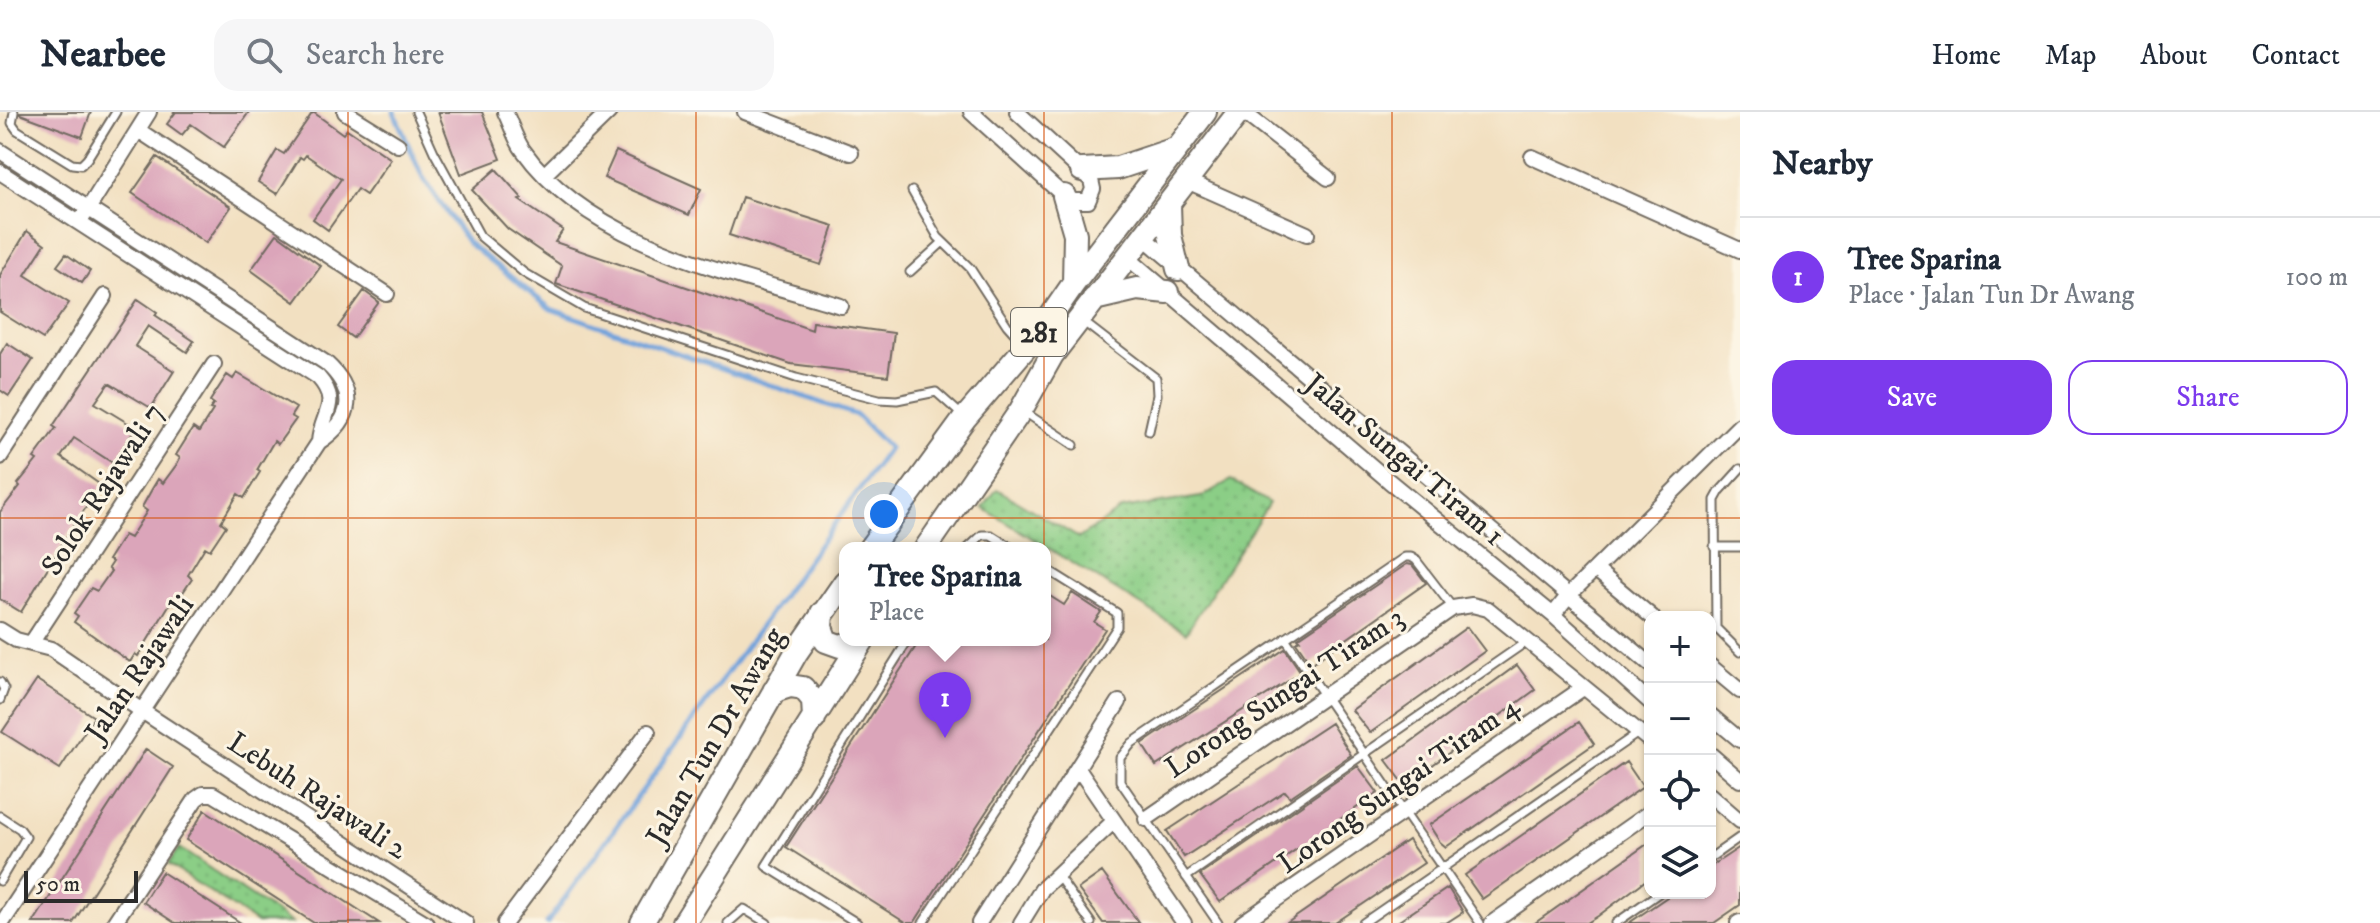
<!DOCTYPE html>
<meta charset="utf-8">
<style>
:root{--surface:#fff;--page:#f6f6f7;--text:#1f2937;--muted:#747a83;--line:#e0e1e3;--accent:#7c3aed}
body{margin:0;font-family:"IM FELL DW Pica",serif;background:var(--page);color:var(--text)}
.controls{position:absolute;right:24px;bottom:24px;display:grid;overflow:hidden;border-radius:16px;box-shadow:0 2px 6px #0004}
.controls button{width:72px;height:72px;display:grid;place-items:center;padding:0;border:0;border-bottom:2px solid var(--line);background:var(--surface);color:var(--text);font:40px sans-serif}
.scale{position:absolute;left:24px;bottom:20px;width:114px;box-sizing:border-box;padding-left:8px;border:4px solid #2b2b2b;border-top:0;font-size:22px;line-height:28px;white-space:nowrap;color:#2b2b2b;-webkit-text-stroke:6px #fcf5e5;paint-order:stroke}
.you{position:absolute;left:884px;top:402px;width:28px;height:28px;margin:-20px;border:6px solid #fff;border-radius:50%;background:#1a73e8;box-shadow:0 0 0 12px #1a73e833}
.badge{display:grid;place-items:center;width:52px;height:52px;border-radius:50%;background:var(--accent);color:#fff;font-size:26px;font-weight:700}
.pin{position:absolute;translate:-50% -66px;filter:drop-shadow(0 2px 4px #0008)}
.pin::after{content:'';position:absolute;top:42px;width:28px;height:24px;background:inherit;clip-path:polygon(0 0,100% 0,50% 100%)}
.popup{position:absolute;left:839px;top:430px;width:212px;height:104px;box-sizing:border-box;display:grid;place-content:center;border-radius:16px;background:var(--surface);filter:drop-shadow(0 2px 6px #0005);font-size:26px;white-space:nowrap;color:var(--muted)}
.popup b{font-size:30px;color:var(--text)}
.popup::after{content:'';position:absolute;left:50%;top:100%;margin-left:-16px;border:16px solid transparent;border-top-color:var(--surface)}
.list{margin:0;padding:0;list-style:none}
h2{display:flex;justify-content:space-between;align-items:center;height:104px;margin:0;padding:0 32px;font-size:34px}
h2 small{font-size:26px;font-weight:400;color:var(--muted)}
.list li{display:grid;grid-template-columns:52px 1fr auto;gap:24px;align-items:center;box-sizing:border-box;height:120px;padding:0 32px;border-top:2px solid var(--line)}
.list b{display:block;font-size:30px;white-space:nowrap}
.list p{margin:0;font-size:26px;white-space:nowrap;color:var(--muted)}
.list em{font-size:26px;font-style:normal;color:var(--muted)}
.actions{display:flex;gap:16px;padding:24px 32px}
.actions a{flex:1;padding:18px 0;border:2px solid var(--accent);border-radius:24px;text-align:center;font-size:28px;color:var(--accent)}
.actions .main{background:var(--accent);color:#fff}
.icon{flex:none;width:44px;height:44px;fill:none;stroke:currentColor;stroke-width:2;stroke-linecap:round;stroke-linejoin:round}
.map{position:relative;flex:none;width:1740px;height:811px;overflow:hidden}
header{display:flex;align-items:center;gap:48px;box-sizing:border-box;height:112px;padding:0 40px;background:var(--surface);border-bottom:2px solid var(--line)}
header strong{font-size:38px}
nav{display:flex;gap:44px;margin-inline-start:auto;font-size:28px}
.search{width:560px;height:72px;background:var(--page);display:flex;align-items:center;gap:20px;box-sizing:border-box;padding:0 28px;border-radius:24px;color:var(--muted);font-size:30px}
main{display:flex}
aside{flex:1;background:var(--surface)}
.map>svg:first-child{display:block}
</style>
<header>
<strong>Nearbee</strong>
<div class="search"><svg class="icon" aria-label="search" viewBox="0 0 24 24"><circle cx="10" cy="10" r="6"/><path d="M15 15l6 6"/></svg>Search here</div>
<nav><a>Home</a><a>Map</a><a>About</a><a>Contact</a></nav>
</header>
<main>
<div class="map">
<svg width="1740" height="811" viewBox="0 0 1740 811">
<defs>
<pattern id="park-dots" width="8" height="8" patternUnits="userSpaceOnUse" patternTransform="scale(2)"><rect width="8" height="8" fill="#8bce86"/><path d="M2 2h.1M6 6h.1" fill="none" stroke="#78b174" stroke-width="1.8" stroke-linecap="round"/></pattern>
</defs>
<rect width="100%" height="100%" fill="#fcf5e5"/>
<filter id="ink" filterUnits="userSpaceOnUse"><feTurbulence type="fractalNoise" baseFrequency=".0125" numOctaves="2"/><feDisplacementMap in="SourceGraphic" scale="16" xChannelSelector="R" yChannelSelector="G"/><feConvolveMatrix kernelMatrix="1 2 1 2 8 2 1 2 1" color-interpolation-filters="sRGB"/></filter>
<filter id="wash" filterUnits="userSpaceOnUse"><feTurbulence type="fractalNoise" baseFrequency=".006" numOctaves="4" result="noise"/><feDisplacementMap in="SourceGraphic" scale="32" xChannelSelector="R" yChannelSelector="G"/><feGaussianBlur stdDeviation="1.8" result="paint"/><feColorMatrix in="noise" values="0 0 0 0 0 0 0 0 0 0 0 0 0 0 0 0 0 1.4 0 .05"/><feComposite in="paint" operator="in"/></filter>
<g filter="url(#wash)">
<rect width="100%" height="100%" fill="#f2e0c1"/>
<path fill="url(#park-dots)" stroke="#5b7c58" stroke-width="2" d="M1231 368 1269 391 1186 521 983 396 997 377 1079 426 1121 397 1201 385Z
M179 736 292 811H257L168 752Z"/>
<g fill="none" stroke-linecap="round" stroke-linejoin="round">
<path stroke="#71a2db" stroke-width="5" d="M394 0 422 64 468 131 551 197 856 303 889 336 547 811"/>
</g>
<g id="blocks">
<path fill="#dba5ba" d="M20 0H91L82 25 20 2Z
M173 0H249L224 35 191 12 182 23 167 12 175 1Z
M313 0 343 22 347 17 391 47 366 83 357 77 328 118 313 107 341 67 306 43 303 47 300 45 277 82 258 70 277 38 284 42Z
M438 0H482L501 47 461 62Z
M616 39 701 77 689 103 604 66Z
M157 45 231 95 206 131 132 81Z
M496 57 522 86 519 88 563 118 555 130 812 218 813 210 894 221 888 264 791 252 556 172 562 154 508 117 472 78Z
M742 85 834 114 821 153 729 123Z
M27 119 45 132 25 163 69 191 43 227 0 200V163Z
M277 122 321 154 295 190 251 158Z
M66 142 90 159 82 171 57 154Z
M364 179 379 190 353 226 338 215Z
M138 187 157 200 155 203 194 229 187 240 148 214 135 234 174 259 151 296 109 271 95 291 136 316 113 351 74 326 61 345 102 374 76 409 21 500 0 487V400L20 374 18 372 37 348 34 346 56 316 53 314Z
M7 231 33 248 9 284 0 278V242Z
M237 261 296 296 291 304 296 307 278 332 274 329 257 358 260 360 244 386 238 382 221 410 226 414 210 438 205 435 188 463 192 467 175 492 171 490 138 544 135 542 130 550 74 510 78 504 74 501 91 476 97 479 111 459 108 456 112 450 108 448 124 423 130 426 147 399 142 395 152 377 158 367 163 371 177 352 180 346 176 343 193 316 199 320 213 298 210 297 214 292 210 289 227 263 233 267Z
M1407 452 1412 453 1426 471 1311 552 1296 530 1300 528 1298 526Z
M1045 481 1064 493 1072 481 1101 500 1094 510 1105 517 914 811H906L786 735 920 528H1045Z
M1467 515 1485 539 1370 621 1352 598Z
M1285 537 1300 559 1299 562 1156 654 1142 632Z
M1517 553 1535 578 1405 673 1386 648Z
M37 568 94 605 60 657 2 620Z
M1579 610 1594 632 1446 735 1440 730 1429 713Z
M1331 611 1351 643 1290 685 1285 679 1184 745 1167 719Z
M146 637 173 655 73 811H33Z
M1626 650 1643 675 1482 787 1465 763Z
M1358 654 1378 681 1220 790 1200 763Z
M205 698 379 811H314L186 728Z
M1408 728 1424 751 1335 811H1287Z
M1650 730V765L1598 804 1587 811H1535Z
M1740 735V793L1714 811H1629L1673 781H1710V755Z
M162 760 241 811H175L143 790Z
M1102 760 1139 811H1103L1078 777Z
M1448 776 1463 800 1446 811H1396Z"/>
</g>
</g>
<g filter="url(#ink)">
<use href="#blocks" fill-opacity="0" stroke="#716a60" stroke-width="2"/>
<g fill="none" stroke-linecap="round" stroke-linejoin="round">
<g stroke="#716a60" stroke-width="11">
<path id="lane" d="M14 0 12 11 17 18 72 52 81 53 87 47 116 0
M416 0 434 40 480 124 524 161 584 196 796 266 879 287 897 288 936 280 964 305
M912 79 938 125 970 156 1007 213 1023 231
M910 160 943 130
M1081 208 1156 266 1157 283 1149 319
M1023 299 1074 333
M1740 357 1720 379 1715 388 1716 516 1740 540
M1714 435H1740
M968 436 982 423H991L1012 436
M1285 526 1480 811
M0 570 4 577 0 588
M0 704 20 717 26 725 0 769
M1710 746 1740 725
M1058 764 1091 811
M1186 765 1526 530
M728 811 744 797 767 811
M857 811 766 754 908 528
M923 811 1117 515V501L1045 456
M1218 811 1120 669V646L1132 631 1405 445H1411L1416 448 1453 496
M1363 811 1638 621
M1616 811 1659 781"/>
</g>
<g stroke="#716a60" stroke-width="18">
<path id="street" d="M345 0 398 33
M505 0C511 12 515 27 523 38 591 134 736 162 841 194
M745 0 851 41
M971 0 1064 84 1074 89H1088L1093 77 1091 68 1017 0
M1243 0 1328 66
M138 18 387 182
M0 39 326 251C357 279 354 307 319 330L2 811
M1532 45 1740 138
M0 60 318 265C342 292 321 301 319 330
M544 63 609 0
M1187 69 1307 122
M83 105 149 0
M1143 125 1650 552
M1127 145 1389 369 1553 503 1650 590
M0 345 105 184
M1596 458 1652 505
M1553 503 1568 484 1740 313
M0 518 16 528 51 537 142 599 466 811
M32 530 214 252
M1710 554 1740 579
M1710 603 1740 628
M1710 642 1740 668
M1078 656 1184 811
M1710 683 1740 709
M1146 707 1453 496 1472 493 1488 497 1650 629
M114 811 196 687 203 682H213L426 811
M505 811 648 620
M979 811 1119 590
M1021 811 1042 777 1114 709
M1242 811 1583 576
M1492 811 1650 700
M1738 811 1740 810"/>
</g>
<g stroke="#716a60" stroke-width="26">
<path id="primary" d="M1082 58 1118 56 1175 37
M1064 84 1075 122 1074 171
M1169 92 1170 123 1178 157
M1094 187 1137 177 1167 180
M870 436 965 306 1045 213 1074 171 1205 0
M926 436 1021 298 1052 243 1239 0
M822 501 821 515 826 529 840 534 860 528
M774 579 790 574 803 576 813 588 814 607
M642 811 796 541 845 470
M684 811 863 528"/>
</g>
<use href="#lane" stroke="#fff" stroke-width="7"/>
<use href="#street" stroke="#fff" stroke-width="14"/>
<use href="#primary" stroke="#fff" stroke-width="22"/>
</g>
</g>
<path fill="none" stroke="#d5540f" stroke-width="2" stroke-opacity="0.55" d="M348 0V811M696 0V811M1044 0V811M1392 0V811M0 406H1740"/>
<g text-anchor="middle" stroke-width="6" stroke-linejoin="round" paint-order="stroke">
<rect fill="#fcf5e5" stroke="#6a6863" stroke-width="2" x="1011" y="196" width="56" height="48" rx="6"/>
<g font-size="28" font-weight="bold" fill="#2b2b2b">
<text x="1039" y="230">281</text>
</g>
<g font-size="30" fill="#2b2b2b" stroke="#fcf5e5">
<text transform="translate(1405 347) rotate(40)" y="10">Jalan Sungai Tiram 1</text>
<text transform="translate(102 377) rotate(-57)" y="10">Solok Rajawali 7</text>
<text transform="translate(139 556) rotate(-56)" y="10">Jalan Rajawali</text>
<text transform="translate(1284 580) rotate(-34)" y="10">Lorong Sungai Tiram 3</text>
<text transform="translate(715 624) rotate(-60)" y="10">Jalan Tun Dr Awang</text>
<text transform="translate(1398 672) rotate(-35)" y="10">Lorong Sungai Tiram 4</text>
<text transform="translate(318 683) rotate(33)" y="10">Lebuh Rajawali 2</text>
</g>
</g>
</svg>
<div class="controls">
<button>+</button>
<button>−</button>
<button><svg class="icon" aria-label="locate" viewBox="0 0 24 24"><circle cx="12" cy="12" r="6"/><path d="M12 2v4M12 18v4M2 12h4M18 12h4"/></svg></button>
<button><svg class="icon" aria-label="layers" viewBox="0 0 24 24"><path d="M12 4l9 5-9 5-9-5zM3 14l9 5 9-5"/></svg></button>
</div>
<div class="scale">50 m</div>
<div class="you"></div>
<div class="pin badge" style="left:945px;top:626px">1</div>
<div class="popup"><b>Tree Sparina</b>Place</div>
</div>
<aside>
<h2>Nearby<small></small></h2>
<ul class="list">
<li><span class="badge">1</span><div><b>Tree Sparina</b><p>Place · Jalan Tun Dr Awang</p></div><em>100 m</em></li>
</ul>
<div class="actions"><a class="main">Save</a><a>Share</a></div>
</aside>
</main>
